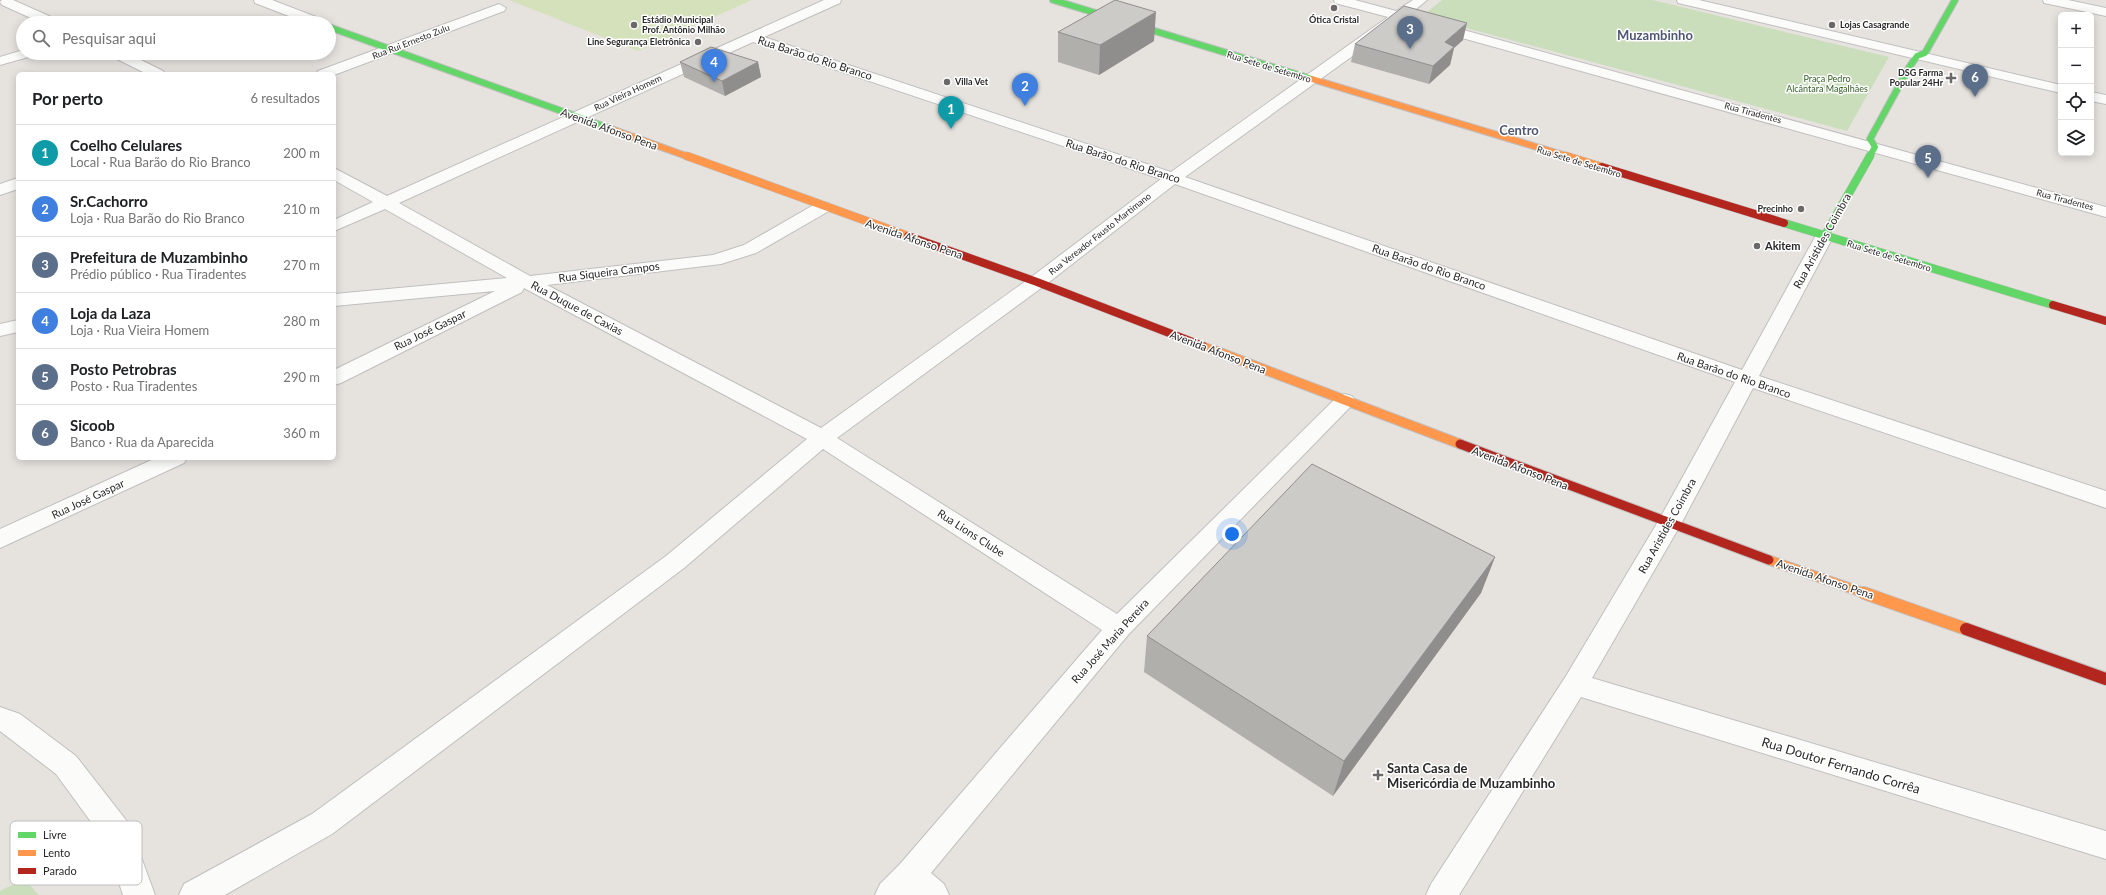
<!DOCTYPE html>
<html lang="pt">
<meta charset="utf-8">
<style>
:root{--surface:#fff;--page:#f6f6f6;--text:#202124;--muted:#757577;--line:#e0e0e0;--accent:#6a6968}
body{margin:0;font-family:Lato,sans-serif;background:var(--page);color:var(--text)}
.controls{position:absolute;right:12px;top:12px;display:grid;overflow:hidden;border-radius:6px;box-shadow:0 2px 10px #0003}
.controls button{width:36px;height:36px;display:grid;place-items:center;padding:0;border:0;border-bottom:1px solid var(--line);background:var(--surface);color:var(--text);font:20px sans-serif}
.you{position:absolute;left:1232px;top:534px;width:14px;height:14px;margin:-10px;border:3px solid #fff;border-radius:50%;background:#1a73e8;box-shadow:0 0 0 6px #1a73e833}
.badge{display:grid;place-items:center;width:26px;height:26px;border-radius:50%;background:var(--accent);color:#fff;font-size:13px;font-weight:700}
.pin{position:absolute;translate:-50% -33px;filter:drop-shadow(0 1px 2px #0008)}
.pin::after{content:'';position:absolute;top:21px;width:14px;height:12px;background:inherit;clip-path:polygon(0 0,100% 0,50% 100%)}
.list{margin:0;padding:0;list-style:none}
h2{display:flex;justify-content:space-between;align-items:center;height:52px;margin:0;padding:0 16px;font-size:17px}
h2 small{font-size:13px;font-weight:400;color:var(--muted)}
.list li{display:grid;grid-template-columns:26px 1fr auto;gap:12px;align-items:center;box-sizing:border-box;height:56px;padding:0 16px;border-top:1px solid var(--line)}
.list b{display:block;font-size:15px;white-space:nowrap}
.list p{margin:0;font-size:13px;white-space:nowrap;color:var(--muted)}
.list em{font-size:13px;font-style:normal;color:var(--muted)}
.icon{flex:none;width:22px;height:22px;fill:none;stroke:currentColor;stroke-width:2;stroke-linecap:round;stroke-linejoin:round}
.map{position:relative;flex:none;width:2106px;height:895px;overflow:hidden}
.search{position:absolute;background:var(--surface);box-shadow:0 2px 10px #0003;left:16px;top:16px;width:320px;height:44px;display:flex;align-items:center;gap:10px;box-sizing:border-box;padding:0 14px;border-radius:22px;color:var(--muted);font-size:15px}
.panel{position:absolute;background:var(--surface);box-shadow:0 2px 10px #0003;left:16px;top:72px;width:320px;height:388px;border-radius:6px}
.map>svg:first-child{display:block}
</style>
<div class="map">
<svg width="2106" height="895" viewBox="0 0 2106 895">
<rect width="100%" height="100%" fill="#e6e3df"/>
<path fill="#cbdebc" d="M1442 0H1653L1889 57 1847 131 1422 16Z
M24 879 39 895H0V891Z"/>
<path fill="#d4e1ba" d="M509 0H752L638 51Z"/>
<g fill="none" stroke-linecap="round" stroke-linejoin="round">
<g stroke="#c0bfbf" stroke-width="2">
<path id="street" d="M2 0H13L58 20 60 23H42L2 5 0 2Z
M254 0H272L324 20 326 23H307L255 3Z
M824 0H841L840 3 764 37 1171 172 1388 17 1335 3 1334 0H1355L1396 11 1413 0H1427L1409 15 2106 207V217L1401 21 1185 177 1742 370 1815 237 1818 233 1824 232 1830 233 1833 237 1759 376 2106 491V508L1753 388 1681 524 1592 678 2106 831V859L1581 697 1459 895H1426L1431 884 1566 676 1659 520 1735 382 1175 184 1044 286 837 438 1117 614 1338 396 1345 394 1352 396 1356 401 1128 635 931 873 944 884 949 895H875L880 884 900 864 1102 630 823 449 684 568 332 834 225 895H179L184 884 312 814 666 556 807 439 524 288 522 292 341 383 334 385V370L495 291 334 306V294L507 278 385 209 334 231V220L373 202 334 180V168L387 196ZM753 42 1161 179 1030 278 821 428 547 285 721 264 756 253 829 211 832 207 829 203 823 202 817 203 744 245 713 255 530 276 399 203Z
M1677 0H1699L2061 85V93L1730 15 1678 3Z
M2043 0H2068L2106 8V16L2044 3Z
M499 4 506 8 504 11 334 75 316 74 318 71Z
M23 50V53H34L32 56 0 65V57Z
M109 53H127L163 71 165 74H147L111 56Z
M2091 92 2106 95V104L2091 101Z
M18 178V189L0 195V184Z
M18 320V332L0 336V324Z
M156 458H187L184 463 0 548V529Z
M0 707 20 714 76 756 129 824 155 895H123L105 841 56 774 0 731Z"/>
</g>
<g stroke="#c0bfbf" stroke-width="8">
<path id="fast-far1" d="M1053 0 1312 79
M329 27 614 130
M1869 157 1875 147 1870 139 1910 66 1917 56 1925 53 1955 0"/>
</g>
<g stroke="#c0bfbf" stroke-width="9">
<path id="fast" d="M1784 223 2053 305
M1824 237 1870 156"/>
</g>
<g stroke="#c0bfbf" stroke-width="8">
<path id="slow-far3" d="M1312 79 1570 157
M614 130 689 157"/>
</g>
<g stroke="#c0bfbf" stroke-width="9">
<path id="slow-far2" d="M687 156 908 236
M1566 156 1602 167
M1203 346 1219 352"/>
</g>
<g stroke="#c0bfbf" stroke-width="11">
<path id="slow-far1" d="M1216 351 1460 444
M1769 560 1867 594"/>
</g>
<g stroke="#c0bfbf" stroke-width="14">
<path id="slow" d="M1864 593 1966 629"/>
</g>
<g stroke="#c0bfbf" stroke-width="9">
<path id="jam-far2" d="M1602 167 1784 223
M908 236 1037 282 1203 346
M2053 305 2106 321"/>
</g>
<g stroke="#c0bfbf" stroke-width="11">
<path id="jam-far1" d="M1460 444 1769 560"/>
</g>
<g stroke="#c0bfbf" stroke-width="14">
<path id="jam" d="M1966 629 2106 679"/>
</g>
<use href="#street" fill="#fbfbfa" fill-rule="evenodd"/>
<use href="#fast-far1" stroke="#63d668" stroke-width="6"/>
<use href="#fast" stroke="#63d668" stroke-width="8"/>
<use href="#slow-far3" stroke="#ff974d" stroke-width="6"/>
<use href="#slow-far2" stroke="#ff974d" stroke-width="8"/>
<use href="#slow-far1" stroke="#ff974d" stroke-width="9"/>
<use href="#slow" stroke="#ff974d" stroke-width="12"/>
<use href="#jam-far2" stroke="#b3261e" stroke-width="8"/>
<use href="#jam-far1" stroke="#b3261e" stroke-width="9"/>
<use href="#jam" stroke="#b3261e" stroke-width="12"/>
</g>
<path fill="#b0afac" d="M1058 32 1154 41 1099 75 1058 62Z
M1463 40 1454 48 1450 65 1429 84 1351 62 1355 44Z
M680 62H758L761 77 725 96 684 77Z
M1495 557 1481 593 1333 796 1144 672 1147 636Z"/>
<path fill="#908e8c" d="M1156 12 1154 41 1099 75 1100 45Z
M1467 23 1463 40 1454 48 1450 65 1429 84 1433 66 1445 42Z
M758 62 761 77 725 96 722 81Z
M1495 557 1481 593 1333 796 1344 761Z"/>
<path fill="#cdcbc8" stroke="#908e8c" d="M1115 0 1156 12 1100 45 1058 32Z
M1404 6 1467 23 1445 42 1454 47 1433 66 1355 44Z
M711 47 758 62 722 81 680 62Z
M1312 464 1495 557 1344 761 1147 636Z"/>
<g fill="#6a6968" stroke="#fff" stroke-width="1.5">
<circle cx="1334" cy="8" r="4"/>
<circle cx="634" cy="25" r="4"/>
<circle cx="1832" cy="25" r="4"/>
<circle cx="698" cy="42" r="4"/>
<path d="M1949 72h4v4h4v4h-4v4h-4v-4h-4v-4h4z"/>
<circle cx="947" cy="82" r="4"/>
<circle cx="1801" cy="209" r="4"/>
<circle cx="1757" cy="246" r="4"/>
<path d="M1376 769h4v4h4v4h-4v4h-4v-4h-4v-4h4z"/>
</g>
<g text-anchor="middle" stroke-width="3" stroke-linejoin="round" paint-order="stroke">
<g font-size="9" font-weight="bold" fill="#282828" stroke="#fff" text-anchor="start">
<text x="642" y="23">Estádio Municipal<tspan x="642" dy="10">Prof. Antônio Milhão</tspan></text>
<text x="1334" y="23" text-anchor="middle">Ótica Cristal</text>
<text x="1840" y="28">Lojas Casagrande</text>
<text x="690" y="45" text-anchor="end">Line Segurança Eletrônica</text>
<text x="1943" y="76" text-anchor="end">DSG Farma<tspan x="1943" dy="10">Popular 24Hr</tspan></text>
<text x="955" y="85">Villa Vet</text>
<text x="1793" y="212" text-anchor="end">Precinho</text>
</g>
<g font-size="9" fill="#282828" stroke="#fff">
<text transform="translate(411 42) rotate(-21)" y="3">Rua Rui Ernesto Zulu</text>
<text transform="translate(1269 67) rotate(17)" y="3">Rua Sete de Setembro</text>
<text transform="translate(628 93) rotate(-25)" y="3">Rua Vieira Homem</text>
<text transform="translate(1753 113) rotate(15)" y="3">Rua Tiradentes</text>
<text transform="translate(1579 162) rotate(17)" y="3">Rua Sete de Setembro</text>
<text transform="translate(2065 200) rotate(15)" y="3">Rua Tiradentes</text>
<text transform="translate(1100 234) rotate(-38)" y="3">Rua Vereador Fausto Martimano</text>
<text transform="translate(1889 256) rotate(17)" y="3">Rua Sete de Setembro</text>
</g>
<g font-size="9" fill="#305c22" stroke="#fff">
<text x="1827" y="82">Praça Pedro<tspan x="1827" dy="10">Alcântara Magalhães</tspan></text>
</g>
<g font-size="11" fill="#282828" stroke="#fff">
<text transform="translate(815 58) rotate(18)" y="4">Rua Barão do Rio Branco</text>
<text transform="translate(609 129) rotate(20)" y="4">Avenida Afonso Pena</text>
<text transform="translate(1123 161) rotate(18)" y="4">Rua Barão do Rio Branco</text>
<text transform="translate(914 239) rotate(19)" y="4">Avenida Afonso Pena</text>
<text transform="translate(1822 241) rotate(-61)" y="4">Rua Aristides Coimbra</text>
<text transform="translate(1429 267) rotate(19)" y="4">Rua Barão do Rio Branco</text>
<text transform="translate(609 272) rotate(-7)" y="4">Rua Siqueira Campos</text>
<text transform="translate(577 308) rotate(28)" y="4">Rua Duque de Caxias</text>
<text transform="translate(430 330) rotate(-26)" y="4">Rua José Gaspar</text>
<text transform="translate(1218 352) rotate(21)" y="4">Avenida Afonso Pena</text>
<text transform="translate(1734 375) rotate(19)" y="4">Rua Barão do Rio Branco</text>
<text transform="translate(1520 468) rotate(21)" y="4">Avenida Afonso Pena</text>
<text transform="translate(88 499) rotate(-25)" y="4">Rua José Gaspar</text>
<text transform="translate(1667 526) rotate(-61)" y="4">Rua Aristides Coimbra</text>
<text transform="translate(971 533) rotate(33)" y="4">Rua Lions Clube</text>
<text transform="translate(1825 579) rotate(19)" y="4">Avenida Afonso Pena</text>
<text transform="translate(1110 641) rotate(-48)" y="4">Rua José Maria Pereira</text>
</g>
<g font-size="11" font-weight="bold" fill="#282828" stroke="#fff" text-anchor="start">
<text x="1765" y="250">Akitem</text>
</g>
<g font-size="13" font-weight="bold" fill="#4f5773" stroke="#fff">
<text x="1655" y="40">Muzambinho</text>
<text x="1519" y="135">Centro</text>
</g>
<g font-size="13" fill="#282828" stroke="#fff">
<text transform="translate(1841 765) rotate(17)" y="5">Rua Doutor Fernando Corrêa</text>
</g>
<g font-size="13" font-weight="bold" fill="#282828" stroke="#fff" text-anchor="start">
<text x="1387" y="773">Santa Casa de<tspan x="1387" dy="15">Misericórdia de Muzambinho</tspan></text>
</g>
</g>
<rect x="10" y="821" width="132" height="64" rx="6" fill="#fff" stroke="#bebebe" stroke-width="1"/>
<rect x="18" y="832" width="18" height="6" fill="#63d668"/>
<rect x="18" y="850" width="18" height="6" fill="#ff974d"/>
<rect x="18" y="868" width="18" height="6" fill="#b3261e"/>
<g font-size="11" fill="#282828">
<text x="43" y="839">Livre</text>
<text x="43" y="857">Lento</text>
<text x="43" y="875">Parado</text>
</g>
</svg>
<div class="controls">
<button>+</button>
<button>−</button>
<button><svg class="icon" aria-label="locate" viewBox="0 0 24 24"><circle cx="12" cy="12" r="6"/><path d="M12 2v4M12 18v4M2 12h4M18 12h4"/></svg></button>
<button><svg class="icon" aria-label="layers" viewBox="0 0 24 24"><path d="M12 4l9 5-9 5-9-5zM3 14l9 5 9-5"/></svg></button>
</div>
<div class="you"></div>
<div class="pin badge" style="left:951px;top:129px;background:#0f9aa8">1</div>
<div class="pin badge" style="left:1025px;top:106px;background:#3f7fe0">2</div>
<div class="pin badge" style="left:1410px;top:49px;background:#5c6f8a">3</div>
<div class="pin badge" style="left:714px;top:82px;background:#3f7fe0">4</div>
<div class="pin badge" style="left:1928px;top:178px;background:#5c6f8a">5</div>
<div class="pin badge" style="left:1975px;top:97px;background:#5c6f8a">6</div>
<div class="search"><svg class="icon" aria-label="search" viewBox="0 0 24 24"><circle cx="10" cy="10" r="6"/><path d="M15 15l6 6"/></svg>Pesquisar aqui</div>
<section class="panel">
<h2>Por perto<small>6 resultados</small></h2>
<ul class="list">
<li><span class="badge" style="background:#0f9aa8">1</span><div><b>Coelho Celulares</b><p>Local · Rua Barão do Rio Branco</p></div><em>200 m</em></li>
<li><span class="badge" style="background:#3f7fe0">2</span><div><b>Sr.Cachorro</b><p>Loja · Rua Barão do Rio Branco</p></div><em>210 m</em></li>
<li><span class="badge" style="background:#5c6f8a">3</span><div><b>Prefeitura de Muzambinho</b><p>Prédio público · Rua Tiradentes</p></div><em>270 m</em></li>
<li><span class="badge" style="background:#3f7fe0">4</span><div><b>Loja da Laza</b><p>Loja · Rua Vieira Homem</p></div><em>280 m</em></li>
<li><span class="badge" style="background:#5c6f8a">5</span><div><b>Posto Petrobras</b><p>Posto · Rua Tiradentes</p></div><em>290 m</em></li>
<li><span class="badge" style="background:#5c6f8a">6</span><div><b>Sicoob</b><p>Banco · Rua da Aparecida</p></div><em>360 m</em></li>
</ul>
</section>
</div>
